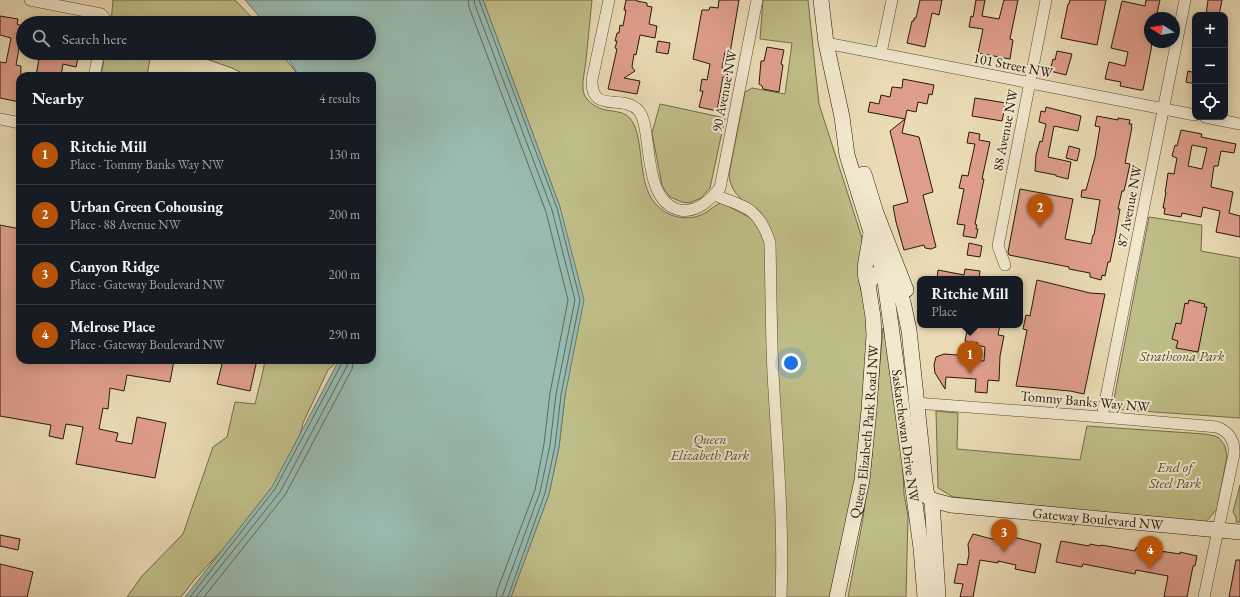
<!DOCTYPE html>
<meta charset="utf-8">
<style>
:root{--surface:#171b24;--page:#242831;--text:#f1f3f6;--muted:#9ea1a6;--line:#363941;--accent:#b45309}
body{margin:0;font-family:"EB Garamond",serif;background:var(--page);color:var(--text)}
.controls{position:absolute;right:12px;top:12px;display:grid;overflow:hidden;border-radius:8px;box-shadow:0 2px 10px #0003}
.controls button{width:36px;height:36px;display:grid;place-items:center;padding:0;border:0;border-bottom:1px solid var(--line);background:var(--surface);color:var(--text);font:20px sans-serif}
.compass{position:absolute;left:1144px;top:12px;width:36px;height:36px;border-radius:50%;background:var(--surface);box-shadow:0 2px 10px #0003;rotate:281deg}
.you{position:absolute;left:791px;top:363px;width:14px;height:14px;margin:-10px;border:3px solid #fff;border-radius:50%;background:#1a73e8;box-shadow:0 0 0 6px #1a73e833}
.badge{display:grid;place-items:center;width:26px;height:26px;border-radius:50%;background:var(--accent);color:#fff;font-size:13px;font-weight:700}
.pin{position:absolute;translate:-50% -33px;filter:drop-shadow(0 1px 2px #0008)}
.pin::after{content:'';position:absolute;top:21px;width:14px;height:12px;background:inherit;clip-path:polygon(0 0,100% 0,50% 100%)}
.popup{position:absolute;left:917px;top:276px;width:106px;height:52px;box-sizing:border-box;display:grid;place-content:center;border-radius:8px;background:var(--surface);filter:drop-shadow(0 1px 3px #0005);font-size:13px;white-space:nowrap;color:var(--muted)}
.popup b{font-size:15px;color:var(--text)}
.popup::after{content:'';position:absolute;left:50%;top:100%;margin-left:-8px;border:8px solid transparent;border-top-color:var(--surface)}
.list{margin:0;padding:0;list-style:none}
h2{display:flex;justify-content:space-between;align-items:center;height:52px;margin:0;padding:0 16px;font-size:17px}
h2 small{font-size:13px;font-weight:400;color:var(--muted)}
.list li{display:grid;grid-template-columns:26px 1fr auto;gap:12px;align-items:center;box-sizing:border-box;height:60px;padding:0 16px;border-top:1px solid var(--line)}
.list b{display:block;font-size:15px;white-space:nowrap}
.list p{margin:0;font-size:13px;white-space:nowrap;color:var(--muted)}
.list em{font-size:13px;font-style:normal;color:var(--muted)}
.icon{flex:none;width:22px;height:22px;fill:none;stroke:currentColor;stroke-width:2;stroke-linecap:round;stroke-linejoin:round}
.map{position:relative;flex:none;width:1240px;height:597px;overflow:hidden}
.search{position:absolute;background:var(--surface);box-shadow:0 2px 10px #0003;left:16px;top:16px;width:360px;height:44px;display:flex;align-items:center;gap:10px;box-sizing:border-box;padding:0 14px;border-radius:22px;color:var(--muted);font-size:15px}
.panel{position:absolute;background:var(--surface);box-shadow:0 2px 10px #0003;left:16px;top:72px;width:360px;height:292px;border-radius:12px}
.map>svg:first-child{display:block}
</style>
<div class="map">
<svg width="1240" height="597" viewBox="0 0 1240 597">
<rect width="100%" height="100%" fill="#eadbb4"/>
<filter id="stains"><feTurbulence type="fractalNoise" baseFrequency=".005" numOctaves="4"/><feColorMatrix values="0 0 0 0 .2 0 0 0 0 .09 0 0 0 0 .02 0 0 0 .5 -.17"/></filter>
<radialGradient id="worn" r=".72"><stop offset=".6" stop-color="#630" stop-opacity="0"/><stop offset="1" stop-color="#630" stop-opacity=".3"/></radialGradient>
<path fill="#bfbe88" stroke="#726c4a" d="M113 0H235L257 23H111Z
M483 0H592C590 20 588 40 586 60 585 71 581 84 584 94 587 101 595 107 602 109 616 113 628 109 635 127 646 157 635 199 671 215 679 218 690 219 698 216 707 214 713 205 722 203L751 218 759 213C745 202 730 194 729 174L745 92 752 88 785 94 792 43 760 39 763 0H808L819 104 862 238 863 249 859 281 864 303 868 331 856 490 832 597H511L549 494 559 447 565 396 560 207Z
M105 53H151L147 76H101Z
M189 53H281L299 76H248L232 68Z
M660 104 725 118 710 188 701 198 689 203 682 202 670 197 662 186 661 180 652 133Z
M1149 217 1202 225 1201 251 1240 258V418L1112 409Z
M883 328 889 353 902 448 904 494 908 516 906 597H848L862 524 871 465Z
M265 360H339L328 370 303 423 299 440 279 478 227 545 195 579 181 597H127L142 576 183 534 213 447 227 437 235 402 255 404 263 371Z
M936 411 958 413 957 449 1080 460 1087 426 1205 434 1215 436 1219 438 1225 446 1227 456 1217 509 1205 523 953 497 938 488Z
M1240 485V522H1236V517L1233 512Z"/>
<path fill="#98bbb0" stroke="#6a7a6e" d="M245 0H483L560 207 584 300 565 396 559 447 549 494 511 597H185L272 487 339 360H372V76H299L285 53H369V23H265Z"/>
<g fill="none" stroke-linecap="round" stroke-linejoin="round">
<path stroke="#5e6a5e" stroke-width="1" d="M468 0 469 7 546 212 568 300 550 393 544 444 535 490 497 591 496 597
M474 0 475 5 552 210 575 300 556 394 550 445 540 492 502 597
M479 0 557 208 580 300 561 395 555 446 545 493 508 597
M190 597 275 489 342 363 343 360
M196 597 280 492 347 366 348 360
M204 597 285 495 352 369 354 360"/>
</g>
<path fill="#df9e8c" stroke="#25190c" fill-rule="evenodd" d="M626 0H637V1L647 3V6L652 7 649 24 657 26 655 38 640 35 636 55 634 54 632 67 635 71 624 78 640 81 637 94 608 89 617 49 615 48 617 41H615L617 33H619L620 25 623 26 626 10H624Z
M719 0H739L730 53 725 52 722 68 728 71 727 78 723 77 717 111 699 107 703 91H700L702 79 707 80 710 64 693 59 702 10H709L710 7 718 8Z
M920 0H942L939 15 932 13 925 47 907 43 912 21H914V18H916Z
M976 0H985L982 16 999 19 1004 0H1018L1010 39 1013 40 1010 59 978 53 983 29 969 27 971 16 973 17Z
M1070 0H1106L1097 45 1061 38 1068 4H1069Z
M1146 0H1160L1156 18H1150V42H1152L1151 50 1143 90H1140L1120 86 1121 82 1105 79 1109 62 1125 66 1128 52 1111 48 1122 1 1145 6Z
M1208 0H1222L1219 15H1206Z
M0 16 18 19 17 24 23 26 16 65 21 66 20 102 0 98V62L6 63 11 38 0 35Z
M658 41 670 43 668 54 656 52Z
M767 47 784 50 781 64 783 65 779 92 763 89 762 86 759 84 761 61H764Z
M1057 51 1072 54 1066 75 1050 71 1053 59 1055 60Z
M40 53H79L76 67 63 64 61 76H36Z
M1188 71 1195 73V84L1186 82Z
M903 79 934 85 932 95 929 94 927 104 918 102 916 112 907 110 902 133 919 137 933 192 923 195 936 247 931 249 925 248 924 245 904 250 896 222 893 206 908 202 890 131 905 119 868 112 870 102 879 104 881 95 890 97 892 87 902 88Z
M975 98 1006 103 1002 121 972 116Z
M1046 107 1081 116 1078 131 1054 126 1048 157 1071 162 1068 179 1056 176V175L1035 171 1036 155 1040 141 1042 142 1046 124 1039 122 1041 111 1045 112Z
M1097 116 1118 120V118L1130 120 1129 124H1132L1131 126 1132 127 1125 163 1130 164 1127 178 1124 191H1122L1118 209H1120L1115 238 1110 262H1108L1105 276 1102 275 1101 280 1090 277V273L1069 269V267L1009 255 1008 252 1020 189 1073 199 1065 239 1091 244 1093 235H1094L1100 200 1081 197 1082 190H1086L1095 157 1100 127 1095 126Z
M1181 130 1202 134 1201 137 1236 144 1234 153 1221 151 1218 166H1214L1211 187 1233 192 1229 213 1240 216V237L1216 232 1220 211 1203 207 1201 217 1182 213 1181 217 1164 214 1165 208H1163L1166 192H1165L1166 187 1168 173 1174 174 1177 158 1172 156 1175 145 1177 146ZM1192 145 1207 148 1202 169 1188 166Z
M969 132 980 134 979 140 990 142 982 179H984L975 224 977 225 976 229H978L976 238 963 236 965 225 957 224 964 189 959 188 962 175 968 176 975 144 967 143Z
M1069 146 1080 149 1077 161 1066 158Z
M0 225 20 229V360H174L170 382 127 375 124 391 110 388 108 409 103 408 99 429 118 433 116 441 132 444 137 417 166 423 155 478 76 464 83 427 66 424 63 439 49 436 51 425 0 416Z
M969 243 982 246 980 257 967 255Z
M965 269 980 271 979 279H937L938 270 964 275Z
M1037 280 1090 293 1105 294 1084 394 1070 391 1016 386 1027 330 1023 329 1026 315 1030 316Z
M1189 300 1205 304 1204 307H1207L1198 352 1176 348 1178 341 1172 339 1176 323 1181 324 1185 303 1188 304Z
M968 325H1000L998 335 1004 336 1000 356 999 381 988 380 987 393 975 392 976 379 946 377 945 389 935 373 934 365 936 357 944 354 957 355 961 359 984 361 985 347 977 345 978 343 965 341Z
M223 360H257L250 391 217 384Z
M973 534 996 540 997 537 1004 539 1005 535 1041 544 1035 573 1015 569 1016 565 998 561V563L980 560 973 597H960L963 584 954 583 958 564 967 565 969 554 968 544Z
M0 535 20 539 18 550 0 546Z
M1061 541 1089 546 1090 544 1100 546 1101 545 1135 551 1136 548 1153 551V550L1180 554V552L1197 556 1195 566H1193L1187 597H1164L1168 576 1136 570 1135 574 1083 564 1082 567 1056 562Z
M1236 560H1240V597H1229Z
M0 564 33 572 27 597H0Z"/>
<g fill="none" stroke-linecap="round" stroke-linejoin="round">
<g stroke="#564a36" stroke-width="12">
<path id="minor" d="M30 0 101 14 104 17V23
M609 0 592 80C591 115 623 93 639 111 644 118 645 126 646 134 650 158 650 204 680 210 697 213 710 200 720 188L757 0
M826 43 1195 115
M881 53 892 0
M94 76 99 53
M1205 117 1240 124
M0 119 20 123
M714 195C724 199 745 205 752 212 761 220 767 233 770 243 771 287 771 330 773 373 777 448 784 522 781 597
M1005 265 998 246 1046 0
M916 403 1102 417 1217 427C1229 432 1235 440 1234 454L1204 597
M1102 417 1185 0"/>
</g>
<g stroke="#25190c" stroke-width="16">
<g id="secondary">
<path id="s1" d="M821 0 826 43 842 117 847 155 884 274 921 548 925 597"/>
<path d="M864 174 876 213 906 290"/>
<path d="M868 285C861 269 869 253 870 237"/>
<path id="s2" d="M932 500 951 505 1240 532"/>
<path id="s3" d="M837 597 862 480 869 410 874 335 873 317 868 285 873 276 877 274H884L888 275 895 283 903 302 909 330 926 491 928 497 932 500 938 597"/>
</g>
</g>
<use href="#minor" stroke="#f1e8ce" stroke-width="11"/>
<use href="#secondary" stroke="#f1e8ce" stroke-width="15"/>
</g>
<g text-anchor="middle" stroke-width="4" stroke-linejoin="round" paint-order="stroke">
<g font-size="14" fill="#25190c" stroke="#f1e8ce">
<text transform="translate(1013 65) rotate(11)" y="5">101 Street NW</text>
<text transform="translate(724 91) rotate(-79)" y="5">90 Avenue NW</text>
<text transform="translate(1005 130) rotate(-79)" y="5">88 Avenue NW</text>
<text transform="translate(1129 206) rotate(-79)" y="5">87 Avenue NW</text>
<text transform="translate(1085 401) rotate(5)" y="5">Tommy Banks Way NW</text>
<text dy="5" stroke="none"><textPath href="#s3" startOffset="168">Queen Elizabeth Park Road NW</textPath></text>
<text dy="5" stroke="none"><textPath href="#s1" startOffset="445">Saskatchewan Drive NW</textPath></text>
<text dy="5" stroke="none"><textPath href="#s2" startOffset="167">Gateway Boulevard NW</textPath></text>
</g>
<g font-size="14" font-style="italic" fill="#534b31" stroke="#f1e8ce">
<text x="1182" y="361">Strathcona Park</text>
<text x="710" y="444">Queen<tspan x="710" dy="16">Elizabeth Park</tspan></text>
<text x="1175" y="472">End of<tspan x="1175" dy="16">Steel Park</tspan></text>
</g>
</g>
<rect width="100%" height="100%" filter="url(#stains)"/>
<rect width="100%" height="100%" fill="url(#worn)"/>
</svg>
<div class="controls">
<button>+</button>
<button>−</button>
<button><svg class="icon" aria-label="locate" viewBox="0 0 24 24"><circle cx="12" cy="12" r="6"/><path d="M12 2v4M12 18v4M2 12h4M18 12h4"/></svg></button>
</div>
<svg class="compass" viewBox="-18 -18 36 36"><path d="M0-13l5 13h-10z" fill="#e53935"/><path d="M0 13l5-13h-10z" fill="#9ea1a6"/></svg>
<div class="you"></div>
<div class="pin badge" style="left:970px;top:374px">1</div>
<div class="popup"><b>Ritchie Mill</b>Place</div>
<div class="pin badge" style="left:1040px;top:227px">2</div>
<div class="pin badge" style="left:1004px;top:552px">3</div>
<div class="pin badge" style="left:1150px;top:569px">4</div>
<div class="search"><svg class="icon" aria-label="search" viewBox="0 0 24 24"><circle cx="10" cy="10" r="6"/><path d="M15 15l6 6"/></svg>Search here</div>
<section class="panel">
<h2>Nearby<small>4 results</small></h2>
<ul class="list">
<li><span class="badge">1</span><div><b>Ritchie Mill</b><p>Place · Tommy Banks Way NW</p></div><em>130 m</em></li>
<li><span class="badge">2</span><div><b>Urban Green Cohousing</b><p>Place · 88 Avenue NW</p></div><em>200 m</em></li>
<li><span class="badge">3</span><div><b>Canyon Ridge</b><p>Place · Gateway Boulevard NW</p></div><em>200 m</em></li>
<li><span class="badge">4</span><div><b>Melrose Place</b><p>Place · Gateway Boulevard NW</p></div><em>290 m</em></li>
</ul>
</section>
</div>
